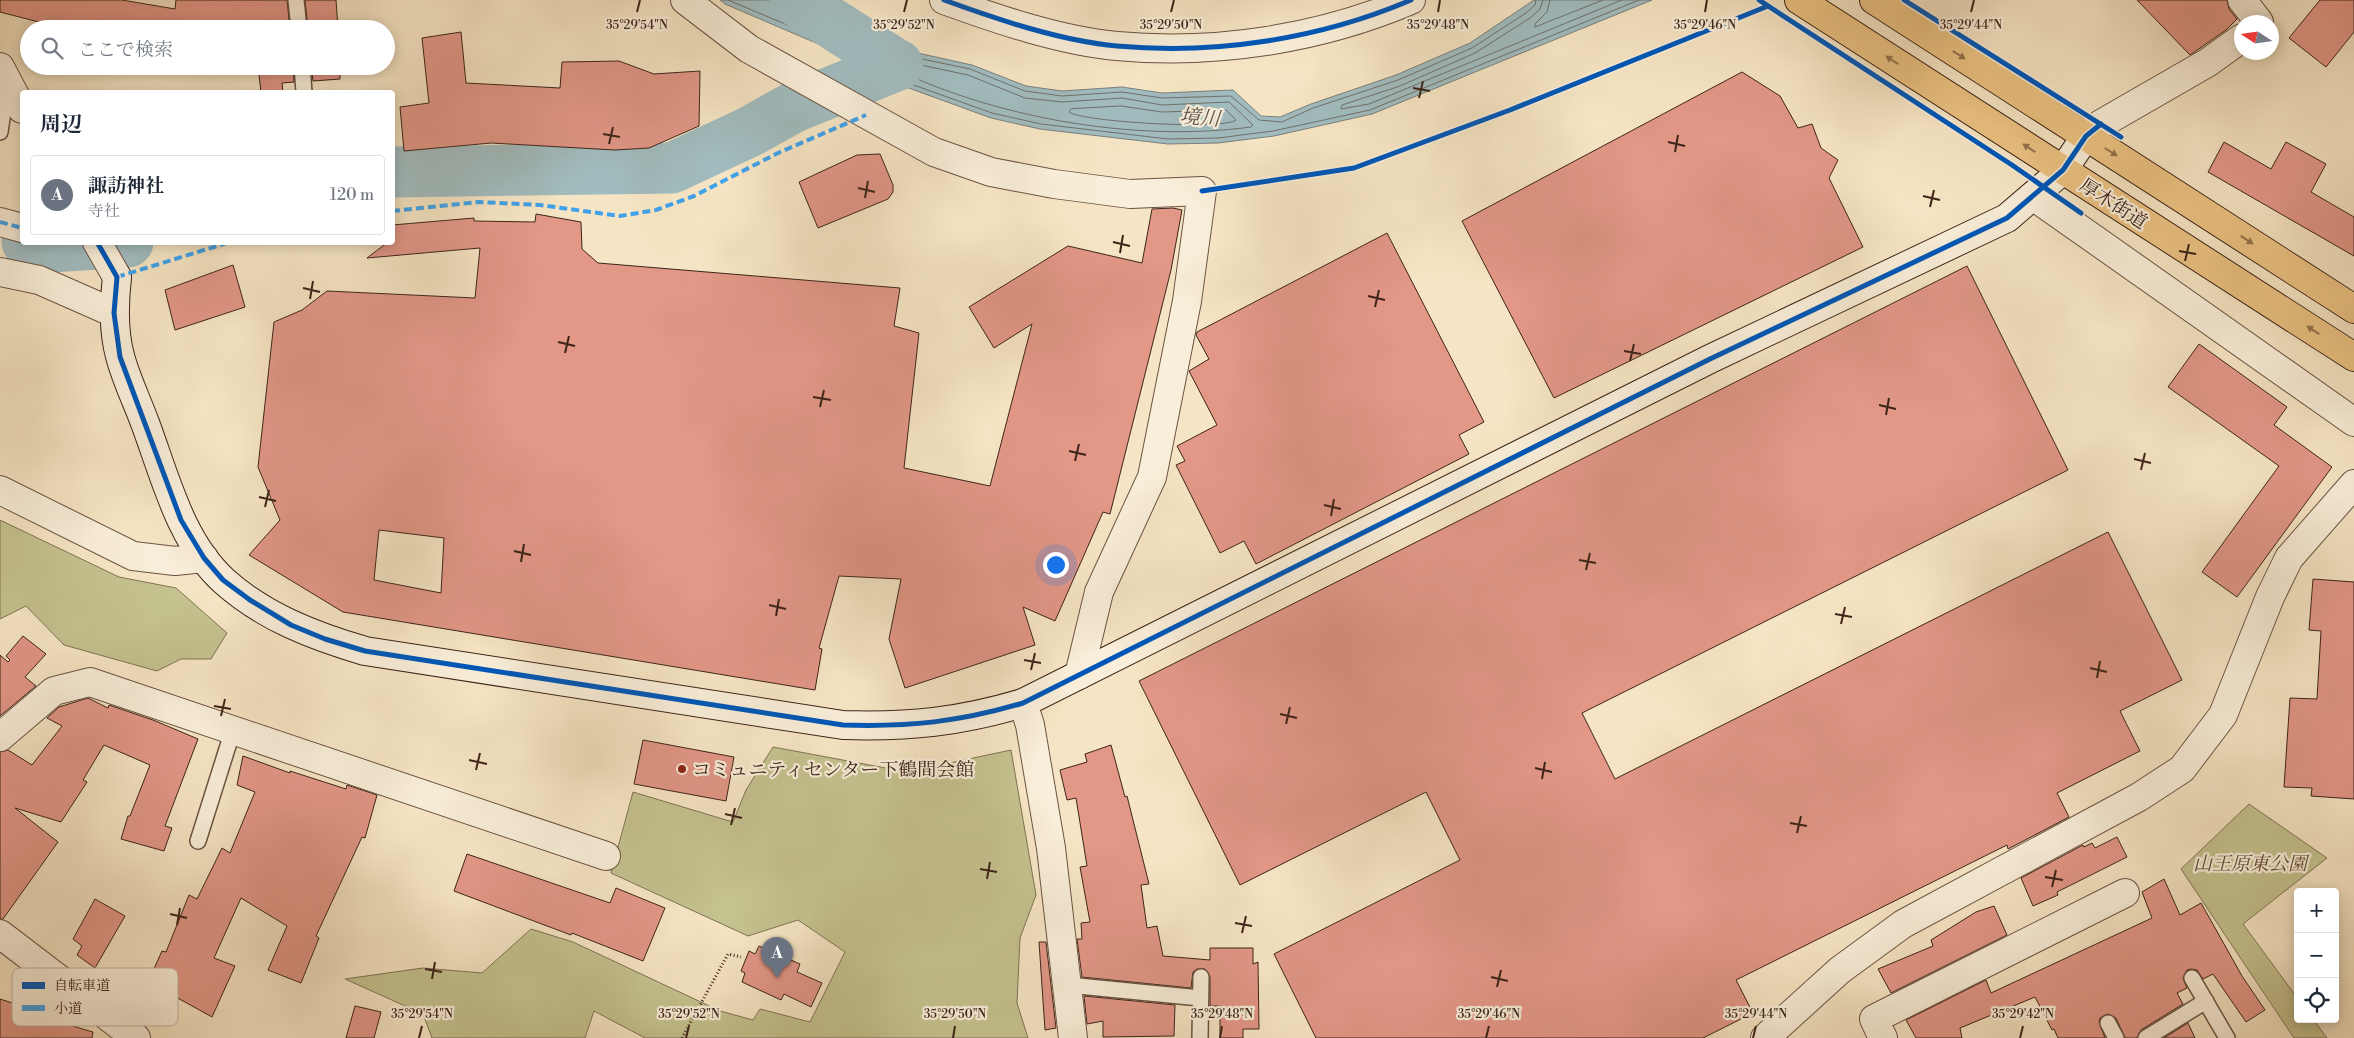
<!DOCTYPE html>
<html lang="ja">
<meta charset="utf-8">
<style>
:root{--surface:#fff;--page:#f6f6f7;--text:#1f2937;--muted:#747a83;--line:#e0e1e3;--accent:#d93025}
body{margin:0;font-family:"Libre Bodoni","Noto Serif JP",serif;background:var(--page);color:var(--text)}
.controls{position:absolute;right:15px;bottom:15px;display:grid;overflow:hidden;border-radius:5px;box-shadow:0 2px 12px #0003}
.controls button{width:45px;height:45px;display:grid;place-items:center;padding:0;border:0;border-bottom:1px solid var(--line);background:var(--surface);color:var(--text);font:25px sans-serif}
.compass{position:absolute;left:2234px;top:15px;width:45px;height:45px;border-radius:50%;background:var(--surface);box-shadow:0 2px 12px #0003;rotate:282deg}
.you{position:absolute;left:1055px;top:564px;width:18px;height:18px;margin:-12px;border:4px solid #fff;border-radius:50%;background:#1a73e8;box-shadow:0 0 0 8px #1a73e833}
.badge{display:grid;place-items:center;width:32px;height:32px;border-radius:50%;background:var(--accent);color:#fff;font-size:16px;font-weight:700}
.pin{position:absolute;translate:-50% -41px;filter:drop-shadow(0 1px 2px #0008)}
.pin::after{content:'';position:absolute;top:26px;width:18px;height:15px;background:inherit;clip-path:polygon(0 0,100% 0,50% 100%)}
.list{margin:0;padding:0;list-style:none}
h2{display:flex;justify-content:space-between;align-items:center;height:65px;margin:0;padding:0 20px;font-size:21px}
h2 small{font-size:16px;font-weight:400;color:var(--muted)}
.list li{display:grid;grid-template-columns:32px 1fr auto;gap:15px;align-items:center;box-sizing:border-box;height:80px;margin:0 10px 10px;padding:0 10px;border:1px solid var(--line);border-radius:5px}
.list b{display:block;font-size:19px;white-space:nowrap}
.list p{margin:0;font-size:16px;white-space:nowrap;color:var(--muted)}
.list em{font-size:16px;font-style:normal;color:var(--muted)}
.icon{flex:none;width:28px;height:28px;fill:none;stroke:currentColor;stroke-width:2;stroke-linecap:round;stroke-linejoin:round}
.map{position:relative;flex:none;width:2354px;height:1038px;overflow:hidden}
.search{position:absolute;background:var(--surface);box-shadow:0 2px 12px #0003;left:20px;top:20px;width:375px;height:55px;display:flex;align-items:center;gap:12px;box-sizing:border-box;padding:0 18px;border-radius:28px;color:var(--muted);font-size:19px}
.panel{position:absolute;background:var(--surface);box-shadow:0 2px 12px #0003;left:20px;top:90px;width:375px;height:155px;border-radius:5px}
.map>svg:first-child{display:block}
</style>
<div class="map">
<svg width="2354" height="1038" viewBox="0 0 2354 1038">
<rect width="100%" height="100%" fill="#f6e5c4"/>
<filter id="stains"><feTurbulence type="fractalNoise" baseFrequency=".004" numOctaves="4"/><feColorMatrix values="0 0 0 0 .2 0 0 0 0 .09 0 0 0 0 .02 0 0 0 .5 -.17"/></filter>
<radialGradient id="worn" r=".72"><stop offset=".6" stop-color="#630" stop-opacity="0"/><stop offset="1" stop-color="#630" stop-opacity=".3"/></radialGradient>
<path fill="#c4c28f" stroke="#807354" d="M0 520 119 577 176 588 227 633 211 659H181L157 671 64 645 26 606 0 619Z
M773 747 907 772 1011 750 1036 895 1020 938 1017 1003 1028 1038H645L594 1011 585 1038H432L423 1014 345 979 423 968 482 973 531 929 573 942 720 1011 753 1020 760 1009 810 1022 845 952 798 920 748 936 611 873 633 792 733 822 746 790Z
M2249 804 2327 858 2243 924 2298 999V1019H2313L2327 1038H2294L2181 869Z"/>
<path fill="#a1bcbf" stroke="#797f7d" d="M720 0H785V4L886 46 972 65 1026 86 1062 91 1122 87 1162 93 1233 90 1261 116 1280 117 1311 104 1396 75 1470 43 1534 0H1652L1372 114 1274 136 1218 143 1168 144 1040 129 991 118 906 87 837 52 725 4Z"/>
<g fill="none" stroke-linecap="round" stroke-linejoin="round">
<path stroke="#6f706c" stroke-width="1" d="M728 0 840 47 908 83 992 113 1041 124 1168 139 1218 138 1273 131 1370 110 1639 0
M780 0 781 5 784 9 884 51 970 69 1025 91 1062 96 1122 92 1162 98 1231 96 1259 120 1282 122 1313 108 1398 80 1472 48 1526 13 1535 5 1536 0
M1543 0 1540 9 1530 18 1475 53 1400 86 1342 105 1341 109 1369 104 1622 0
M1550 0 1547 12 1535 24V27L1603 0
M883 57 968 75 1025 98 1062 102 1122 98 1162 105 1229 102 1253 125 1251 127C1133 143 987 117 881 62L880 59Z
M1121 106 1162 112 1226 110 1236 120C1224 130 1082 122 1069 112L1071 109Z"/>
<path stroke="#a1bcbf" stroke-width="51" d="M795 0 894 63
M392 172 672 168 749 132 794 107 898 65
M27 242 51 247 128 242"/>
</g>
<path fill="#e29787" stroke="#3d2419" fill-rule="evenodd" d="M0 0H122L175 9 176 0H287L290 29H66L0 12Z
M305 0H336L338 29H308Z
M2137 0H2227L2229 9 2237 19 2226 30 2190 55Z
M2320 0H2354V32L2326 67 2289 38Z
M461 32 466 83 560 88 562 62 619 61 654 74 700 71 699 126 649 148 615 150 491 143 404 151 400 107 429 103 422 38Z
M258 66H293L294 82 282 83 283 92H261Z
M311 66H340V79L313 81Z
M1742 72 1780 96 1798 128 1812 124 1821 148 1838 160 1829 178 1863 247 1554 398 1462 221Z
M2224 142 2271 169 2286 142 2326 164 2311 192 2354 217V256L2208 172Z
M880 154 893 185V192L888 199 818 228 799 182 857 155Z
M1173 208 1182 210 1171 270 1110 514 1103 512 1055 621 1023 607 1035 645 905 688 889 639 901 579 839 576 819 648 822 649 815 690 343 612 249 555 280 520 258 467 274 322 302 310 327 291 475 298 480 248 367 258 388 242H392V225L474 218V221L535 222 536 214 581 222 582 249 598 263 900 288 894 326 919 333 904 468 990 486 1032 324 994 348 969 307 1068 246 1142 263 1152 209ZM379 530 444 538 441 593 374 580Z
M1387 233 1484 422 1459 435 1469 454 1256 564 1244 541 1220 553 1176 465 1185 461 1177 446 1217 425 1189 371 1209 359 1196 335 1197 332Z
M233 265 245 307 175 330 165 290Z
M1967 266 2068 470 1582 713 1615 779 2108 532 2182 680 2120 711 2140 751 2057 793 2069 817 2008 849 2007 845 1736 980 1753 1013 1703 1038H1316L1274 954 1460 860 1426 792 1240 885 1139 681Z
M2199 344 2287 407 2274 425 2332 467 2237 597 2202 572 2279 466 2168 387Z
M2313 579 2354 582V799L2311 796 2312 788 2284 787 2290 698 2317 699 2321 631 2309 630Z
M23 636 46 654 25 677 36 686 0 716V655L8 662 10 660 6 656Z
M88 698 108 708 109 705 153 720 198 739 165 826 172 828 164 851 121 839 128 816H130L150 765 104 745 83 780 87 782 61 822 15 808 58 842 3 919H0V752L8 750 32 765 62 726 47 718 59 707Z
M643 740 734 757 726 801 634 784Z
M1111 745 1125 797 1127 796 1149 884 1141 885 1147 928 1157 926 1163 956 1210 960V948H1253V964L1258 962 1259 1029H1243V1038H1220V1006H1210V977L1205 969H1197L1193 972 1191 988 1082 977 1077 939H1082L1081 923 1090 922 1080 867 1087 866 1076 798 1067 800 1060 770 1087 762 1085 754Z
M243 756 290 773V771L346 789 347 785 377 795 365 838 362 837 316 936 319 938 301 983 268 970 287 926 241 898 214 958 235 966 212 1017 174 996 161 1025 134 1013 162 951 166 952 189 895 197 899 222 848 230 853 255 792 237 785Z
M2117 837 2127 857 2057 892 2058 895 2033 906 2021 878 2083 845 2084 847 2092 843 2095 848Z
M467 854 610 903 616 888 665 908 643 961 572 933 571 935 454 891Z
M2164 879 2180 915 2201 903 2242 976 2265 1010 2246 1022 2213 974 2203 979 2197 970 2191 969 2187 970 2183 978 2187 988 2177 993 2183 1004 2141 1030 2137 1038H2125L2116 1018 2108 1014 2100 1018 2099 1022 2105 1038H2058L2054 1029 2052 1030 2035 997 1960 1028 1962 1038H1916L1906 1020 1986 980 1991 993 2152 918 2142 892Z
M95 899 125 916 95 968 77 955 82 946 73 939Z
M1994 906 2007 935 1891 993 1878 969 1933 946 1931 940 1976 912Z
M1039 942H1046L1056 1028 1045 1030Z
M759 946 800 964 797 972 822 983 811 1007 784 994 781 1000 742 982 745 973 741 971 749 951 755 954Z
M1084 996 1175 1005 1174 1036 1103 1037V1021L1087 1024Z
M0 999 46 1014 45 1018 93 1032 92 1038H0Z
M355 1006 381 1012 374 1038H346Z
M2188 1023 2195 1038H2164Z"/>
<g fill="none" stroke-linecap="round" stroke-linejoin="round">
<g stroke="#6b5444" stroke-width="18">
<path id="lane" d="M296 0 299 29
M302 66 304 92
M0 132 7 84
M198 841 233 730
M2192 978 2227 1038
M1068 985 1200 998
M2108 1023 2116 1038
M1200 1038 1201 977
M2146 1038 2206 1001"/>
</g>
<g stroke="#6b5444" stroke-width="30">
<path id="street" d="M685 0 749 49 934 152 991 172 1054 184 1130 194 1202 191 1187 301 1152 477 1099 592 1079 675
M944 0C996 19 1061 41 1117 46 1215 55 1320 39 1411 0
M2242 0 2259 22
M0 67 22 109
M2086 136 2101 124 2207 63 2242 38
M2033 196 2354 422
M0 222 22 228
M97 242 117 277
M0 272 39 280 114 313
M0 490 133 556 175 561 204 558
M1023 703 1030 725 1051 848 1073 1038
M0 737 54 691 90 682 606 856
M0 934 136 1038
M1765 1038 1840 970 1903 924 2139 797 2182 769 2223 715 2270 597 2289 558 2354 484
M1883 1038 1874 1019 2125 893"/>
</g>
<g stroke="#3d2419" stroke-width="30">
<path id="secondary" d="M117 277C114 304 113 330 120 356 126 379 137 401 145 423 165 476 180 541 224 581 264 617 314 636 365 651L843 725C910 727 959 722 1023 703L1710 359 2007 218 2063 170 2086 136"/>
</g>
<g stroke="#3d2419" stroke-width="30">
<path id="highway" d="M1799 0 2354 357
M1874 0 2354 309"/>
</g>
<path stroke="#3d2419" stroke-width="3" stroke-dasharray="1 2.5" stroke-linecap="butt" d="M682 1038 728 954 741 957"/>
<use href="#lane" stroke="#f9eed9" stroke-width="15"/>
<use href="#street" stroke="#f9eed9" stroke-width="28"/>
<use href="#secondary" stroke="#f9eed9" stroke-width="28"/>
<use href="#highway" stroke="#ebc282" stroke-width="28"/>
<path stroke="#3fa2ea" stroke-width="4" stroke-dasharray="8 4" stroke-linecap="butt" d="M392 211 479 202 540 205 620 216 656 210 694 196 778 153 866 115
M0 222 22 228
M117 277 230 242"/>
<g stroke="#f9eed9" stroke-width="8">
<path id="cycleway" d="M944 0C996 19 1061 41 1117 46 1215 55 1320 39 1411 0
M1759 0 2012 165 2081 213
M1904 0 2121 137
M1202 191 1354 168 1510 110 1768 6
M97 242 117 277 114 313 120 357 181 520 204 558 223 580 250 600 291 625 325 639 365 651 843 725C910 727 959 722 1023 703L1710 359 2007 218 2063 170 2086 136 2101 124"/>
</g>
<use href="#cycleway" stroke="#0057b8" stroke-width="5"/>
</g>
<defs><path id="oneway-solid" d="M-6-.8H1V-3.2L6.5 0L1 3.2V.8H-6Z" transform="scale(1.25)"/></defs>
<g fill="#94734e">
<use href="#oneway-solid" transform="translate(1959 55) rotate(33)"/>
<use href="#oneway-solid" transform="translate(1892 60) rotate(-147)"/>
<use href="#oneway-solid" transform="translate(2029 148) rotate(-147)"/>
<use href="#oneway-solid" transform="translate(2111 152) rotate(32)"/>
<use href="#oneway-solid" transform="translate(2247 240) rotate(33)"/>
<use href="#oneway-solid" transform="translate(2313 330) rotate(-147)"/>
</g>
<path fill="none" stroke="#3d2419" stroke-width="2" d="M637 12 640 0M904 12 907 0M1171 12 1174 0M1438 12 1440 0M1705 12 1707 0M1971 12 1974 0M1413 88 1430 91M1419 98 1423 81M603 134 620 137M1668 142 1685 146M609 144 613 127M1675 152 1678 135M858 188 875 192M1923 196 1940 200M865 198 868 181M1930 207 1934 190M1113 242 1130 246M2179 251 2196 254M1120 253 1123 235M2185 261 2189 244M303 288 320 292M1368 296 1385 300M310 299 313 281M1375 307 1379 290M558 342 575 346M1624 351 1641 354M565 353 569 336M1630 361 1634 344M813 397 831 400M1879 405 1896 409M820 407 824 390M1886 415 1889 398M1069 451 1086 455M2134 459 2151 463M1075 461 1079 444M2141 470 2145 453M259 497 276 501M1324 505 1341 509M265 507 269 490M1331 516 1334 499M514 551 531 555M1579 560 1596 563M521 562 524 544M1586 570 1590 553M769 605 786 609M1835 614 1852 617M776 616 779 599M1841 624 1845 607M1024 660 1041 663M2090 668 2107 672M1031 670 1035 653M2097 678 2100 661M214 706 231 709M1280 714 1297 718M221 716 225 699M1286 724 1290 707M469 760 487 764M1535 768 1552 772M476 770 480 753M1542 779 1545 762M725 814 742 818M1790 823 1807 826M731 825 735 808M1797 833 1801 816M980 869 997 872M2045 877 2063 880M987 879 990 862M2052 887 2056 870M170 914 187 918M1235 923 1252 926M177 925 180 908M1242 933 1246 916M425 969 442 972M1491 977 1508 981M432 979 435 962M1497 987 1501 970M419 1038 422 1026M686 1038 689 1026M953 1038 955 1026M1220 1038 1222 1026M1486 1038 1489 1026M1753 1038 1756 1026M2020 1038 2023 1026"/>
<circle fill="#8f2418" stroke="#f9eed9" stroke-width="2" cx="682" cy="769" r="5"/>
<g text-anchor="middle" stroke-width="4.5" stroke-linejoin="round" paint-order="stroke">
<g font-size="19" fill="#3d2419" stroke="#f9eed9">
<text transform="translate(2114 203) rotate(33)" y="7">厚木街道</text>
</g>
<g font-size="19" fill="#3d2419" stroke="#f9eed9" text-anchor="start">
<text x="692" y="776">コミュニティセンター下鶴間会館</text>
</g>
<g font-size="19" font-style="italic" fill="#5f4c36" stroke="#f9eed9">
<text x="2250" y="870">山王原東公園</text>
</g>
<g font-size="20" font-style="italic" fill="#5b524b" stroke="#f9eed9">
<text transform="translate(1200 117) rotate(5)" y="7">境川</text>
</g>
</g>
<rect x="12" y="968" width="166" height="58" rx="8" fill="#f9eed9" stroke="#c1b19f" stroke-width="1"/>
<rect x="22" y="982" width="23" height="7" fill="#0057b8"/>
<rect x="22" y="1005" width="23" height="6" fill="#3fa2ea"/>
<g font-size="14" fill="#3d2419">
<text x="54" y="990">自転車道</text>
<text x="54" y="1013">小道</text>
</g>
<g font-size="12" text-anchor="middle" fill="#3d2419" stroke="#f9eed9" stroke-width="4.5" stroke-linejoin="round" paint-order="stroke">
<text x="637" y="29">35°29'54"N</text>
<text x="904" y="29">35°29'52"N</text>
<text x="1171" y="29">35°29'50"N</text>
<text x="1438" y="29">35°29'48"N</text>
<text x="1705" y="29">35°29'46"N</text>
<text x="1971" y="29">35°29'44"N</text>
<text x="422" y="1018">35°29'54"N</text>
<text x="689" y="1018">35°29'52"N</text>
<text x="955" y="1018">35°29'50"N</text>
<text x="1222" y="1018">35°29'48"N</text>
<text x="1489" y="1018">35°29'46"N</text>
<text x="1756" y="1018">35°29'44"N</text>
<text x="2023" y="1018">35°29'42"N</text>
</g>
<rect width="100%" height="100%" filter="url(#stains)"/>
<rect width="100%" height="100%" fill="url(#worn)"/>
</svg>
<div class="controls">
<button>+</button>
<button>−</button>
<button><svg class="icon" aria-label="locate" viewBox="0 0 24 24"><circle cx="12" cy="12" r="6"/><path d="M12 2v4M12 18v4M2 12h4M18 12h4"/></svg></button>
</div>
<svg class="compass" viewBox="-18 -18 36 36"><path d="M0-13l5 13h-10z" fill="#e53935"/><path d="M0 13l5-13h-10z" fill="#747a83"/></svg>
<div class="you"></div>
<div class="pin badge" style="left:777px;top:978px;background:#6b7280">A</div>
<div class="search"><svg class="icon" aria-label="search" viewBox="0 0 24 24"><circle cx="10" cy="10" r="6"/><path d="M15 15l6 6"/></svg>ここで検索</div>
<section class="panel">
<h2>周辺<small></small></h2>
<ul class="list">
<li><span class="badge" style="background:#6b7280">A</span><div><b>諏訪神社</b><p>寺社</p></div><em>120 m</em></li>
</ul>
</section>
</div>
